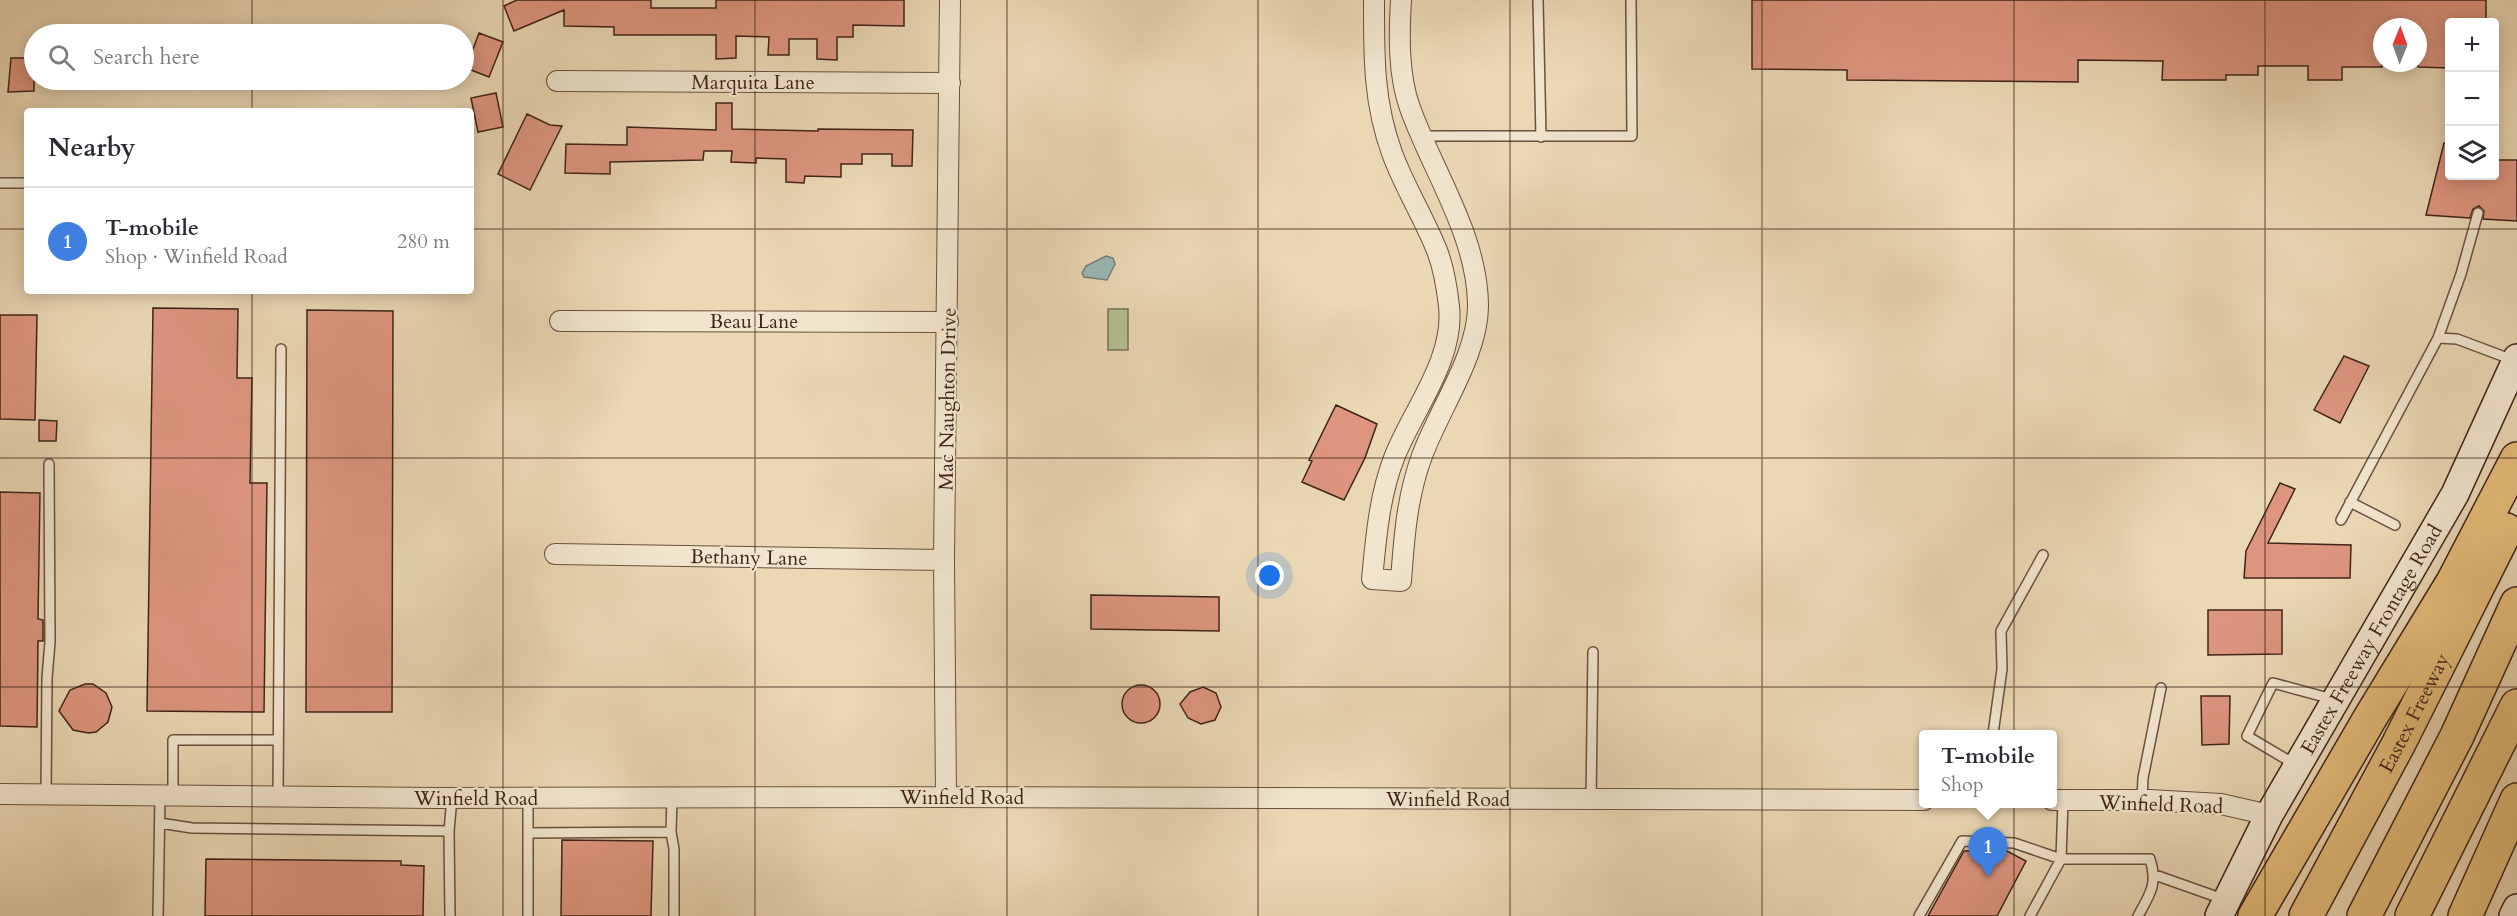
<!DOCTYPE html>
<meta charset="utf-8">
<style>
:root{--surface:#fff;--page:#f7f7f7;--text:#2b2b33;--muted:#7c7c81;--line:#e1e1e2;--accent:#0f766e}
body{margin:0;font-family:Cardo,serif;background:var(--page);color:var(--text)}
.controls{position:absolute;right:18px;top:18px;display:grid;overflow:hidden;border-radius:6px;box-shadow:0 3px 15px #0003}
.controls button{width:54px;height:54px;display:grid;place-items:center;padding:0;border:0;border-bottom:2px solid var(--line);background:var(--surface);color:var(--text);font:30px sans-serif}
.compass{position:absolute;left:2373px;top:18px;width:54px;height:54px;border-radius:50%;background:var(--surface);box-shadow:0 3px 15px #0003;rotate:1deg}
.you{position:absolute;left:1270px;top:576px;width:21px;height:21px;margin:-15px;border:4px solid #fff;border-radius:50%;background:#1a73e8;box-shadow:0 0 0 9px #1a73e833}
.badge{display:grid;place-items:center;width:39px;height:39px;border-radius:50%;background:var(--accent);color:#fff;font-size:20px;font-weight:700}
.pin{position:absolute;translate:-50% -50px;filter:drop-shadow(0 2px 3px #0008)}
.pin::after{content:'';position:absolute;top:32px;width:21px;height:18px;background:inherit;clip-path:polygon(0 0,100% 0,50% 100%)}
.popup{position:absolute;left:1919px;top:730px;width:138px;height:78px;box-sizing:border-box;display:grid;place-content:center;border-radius:6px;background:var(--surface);filter:drop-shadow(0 2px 4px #0005);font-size:20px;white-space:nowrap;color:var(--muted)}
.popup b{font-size:22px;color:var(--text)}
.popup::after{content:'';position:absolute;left:50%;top:100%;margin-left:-12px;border:12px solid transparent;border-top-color:var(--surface)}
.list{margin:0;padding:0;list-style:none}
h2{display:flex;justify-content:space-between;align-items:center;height:78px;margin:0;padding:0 24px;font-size:26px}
h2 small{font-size:20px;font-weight:400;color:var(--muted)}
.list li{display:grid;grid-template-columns:39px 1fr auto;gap:18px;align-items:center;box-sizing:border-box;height:108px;padding:0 24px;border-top:2px solid var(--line)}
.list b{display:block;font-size:22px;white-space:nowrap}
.list p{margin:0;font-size:20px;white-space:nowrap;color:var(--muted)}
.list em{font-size:20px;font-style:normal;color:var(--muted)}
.icon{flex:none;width:33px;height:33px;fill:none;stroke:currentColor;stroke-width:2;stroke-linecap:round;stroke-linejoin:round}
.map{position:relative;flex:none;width:2517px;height:916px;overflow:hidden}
.search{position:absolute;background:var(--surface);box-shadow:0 3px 15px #0003;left:24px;top:24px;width:450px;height:66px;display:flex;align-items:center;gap:15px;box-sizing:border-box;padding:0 21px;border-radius:33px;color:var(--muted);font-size:22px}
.panel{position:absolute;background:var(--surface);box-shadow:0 3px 15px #0003;left:24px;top:108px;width:450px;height:186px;border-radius:6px}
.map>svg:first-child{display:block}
</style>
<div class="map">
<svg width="2517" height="916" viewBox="0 0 2517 916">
<rect width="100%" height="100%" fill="#ead7b4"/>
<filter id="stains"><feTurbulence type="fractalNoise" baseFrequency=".00333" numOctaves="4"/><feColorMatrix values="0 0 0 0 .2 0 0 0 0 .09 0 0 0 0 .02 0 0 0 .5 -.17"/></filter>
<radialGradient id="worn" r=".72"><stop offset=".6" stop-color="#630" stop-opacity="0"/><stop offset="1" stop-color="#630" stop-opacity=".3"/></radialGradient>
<path fill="#b2bf91" stroke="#787254" stroke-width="1.5" d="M1108 309H1128V350H1108Z"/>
<path fill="#99b8b4" stroke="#757d76" stroke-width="1.5" d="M1106 256 1113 258 1115 264 1107 280 1084 277 1082 273 1086 266Z"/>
<path fill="#dd957f" stroke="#3f2418" stroke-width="1.5" d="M517 0H651V8H716V0H904V26L853 25V37H837V60L817 59V39H789V55H768L769 37 736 36V58L716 59V35H614V27L564 26V10L514 31 504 6Z
M1752 0H2486V22H2450V68L2418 67V27H2382V67H2342V80H2308V66H2258V75H2226V80H2162L2163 61 2078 60V82L1847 80V70L1752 69Z
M479 33 503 42 489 77 466 68Z
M11 58H34V91L8 92Z
M496 93 503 127 478 132 471 98Z
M716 103H732V129L818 131V129L913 130 912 166H892V154H862V164H841V177L805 176 804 183 786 182V159L756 158V163L731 162 732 151H704L703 160 610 162V174L565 173 566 144 627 145V127L716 130Z
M527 114 550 125 562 126 530 190 498 174Z
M2444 143 2450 144V176H2494V160H2517V221L2483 219 2484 211 2479 206 2473 209 2470 218 2426 215Z
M153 308 238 309 237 378H252L250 483H267L264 712 147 711Z
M307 310 393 311 392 712H306Z
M0 315H37L35 420 0 419Z
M2344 356 2369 366 2340 423 2314 410Z
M1336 405 1377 424 1365 458 1344 500 1302 482 1312 461 1309 460Z
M39 420 57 421 56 441H39Z
M2280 483 2295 489 2268 543 2351 545 2350 578H2244L2246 551Z
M0 492 40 493 38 619 43 620V641H38L37 727 0 726Z
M1091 595 1219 597V631L1091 629Z
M2208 610H2282V654L2208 655Z
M85 684H93L106 693 112 707 108 722 96 732 88 733 73 730 59 711 70 690Z
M1122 704a19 19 0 1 1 38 0a19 19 0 1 1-38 0Z
M1203 687 1216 693 1221 707 1215 720 1201 724 1188 718 1180 704 1190 692Z
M2201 696H2230L2229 744 2202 745Z
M562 840 653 841 651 916H561Z
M1964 851H2007L2026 861 1997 916H1928Z
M206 859 401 861V865L424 866 423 916H205Z"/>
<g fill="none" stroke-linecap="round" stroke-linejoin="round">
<g stroke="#6a513f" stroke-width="12">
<path id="lane" d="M1538 0 1541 137
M1421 136H1632L1631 0
M0 183H27
M2438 338 2461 274 2478 213
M2350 502 2395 525
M2341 520 2438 338 2457 339 2513 360
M1993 734 2002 669 2001 631 2043 555
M2296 765 2247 736 2273 683 2332 699
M46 794 47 678 50 642 49 464
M173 796V740H278
M278 797 281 349
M528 798V916
M1591 800 1593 652
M2142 800 2143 778 2161 688
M160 823 192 828 449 831
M671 832 672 798
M528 833 671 832 674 849V916
M2155 875 2223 899
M158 916 160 796
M450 916 449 831 452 798
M1919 916 1962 841 2014 843 2061 859 2063 801
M2030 916 2061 859H2150C2158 884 2150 894 2138 916"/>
</g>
<g stroke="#6a513f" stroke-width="22">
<path id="street" d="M1374 0C1374 54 1373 101 1392 153 1404 186 1423 216 1436 248 1443 265 1447 288 1449 306 1455 360 1412 411 1394 458 1379 497 1376 539 1372 579L1401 581C1404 538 1407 496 1422 456 1439 409 1479 354 1478 304 1477 235 1433 172 1410 108 1398 75 1399 35 1401 0
M557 81 950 83
M560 321 948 322
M555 554 944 560
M0 794 438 798 946 797 1924 800
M946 797 944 560 950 0
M2052 800H2149L2221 804 2269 815"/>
</g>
<g stroke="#3f2418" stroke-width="30">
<g id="secondary">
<path id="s1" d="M2219 916 2269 815 2455 494 2517 358"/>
<path d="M2513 916 2517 908"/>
</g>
</g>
<g stroke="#3f2418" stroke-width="36">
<g id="highway">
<path d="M2255 916 2370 718 2453 582 2517 459"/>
<path id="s2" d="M2306 916 2399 743 2506 530"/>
<path d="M2364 916 2457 736 2517 604"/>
<path d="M2412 916 2517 706"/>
<path d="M2465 916 2517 800"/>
</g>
</g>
<use href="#lane" stroke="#f1e5ce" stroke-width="9"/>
<use href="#street" stroke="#f1e5ce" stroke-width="20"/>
<use href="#secondary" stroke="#f1e5ce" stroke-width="27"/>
<use href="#highway" stroke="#e5bc7a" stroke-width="33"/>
</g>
<path fill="none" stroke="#3f2418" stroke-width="1.5" stroke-opacity="0.55" d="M252 0V34M503 0V916M755 0V916M1007 0V916M1258 0V916M1510 0V916M1762 0V916M2014 0V916M2265 0V916M252 80V111M0 229H27M471 229H2517M252 291V916M0 458H2517M0 687H2517"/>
<g text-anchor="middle" stroke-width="4.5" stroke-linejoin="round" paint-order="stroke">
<g font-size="20" fill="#3f2418" stroke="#f1e5ce">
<text x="753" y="89">Marquita Lane</text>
<text x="754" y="328">Beau Lane</text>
<text transform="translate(947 399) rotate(-89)" y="7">Mac Naughton Drive</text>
<text transform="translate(749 557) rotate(1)" y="7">Bethany Lane</text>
<text dy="7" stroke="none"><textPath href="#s1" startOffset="316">Eastex Freeway Frontage Road</textPath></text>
<text dy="7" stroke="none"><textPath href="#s2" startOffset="230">Eastex Freeway</textPath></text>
<text x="962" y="804">Winfield Road</text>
<text x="476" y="805">Winfield Road</text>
<text x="1448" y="806">Winfield Road</text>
<text transform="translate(2161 804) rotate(2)" y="7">Winfield Road</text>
</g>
</g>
<rect width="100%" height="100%" filter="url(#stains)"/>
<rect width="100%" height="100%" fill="url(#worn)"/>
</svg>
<div class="controls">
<button>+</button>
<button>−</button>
<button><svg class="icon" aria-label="layers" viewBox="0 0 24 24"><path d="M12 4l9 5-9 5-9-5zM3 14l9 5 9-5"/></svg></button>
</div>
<svg class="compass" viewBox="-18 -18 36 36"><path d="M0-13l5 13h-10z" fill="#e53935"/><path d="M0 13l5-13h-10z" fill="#7c7c81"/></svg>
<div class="you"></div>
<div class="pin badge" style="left:1988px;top:877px;background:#3f7fe0">1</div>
<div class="popup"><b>T-mobile</b>Shop</div>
<div class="search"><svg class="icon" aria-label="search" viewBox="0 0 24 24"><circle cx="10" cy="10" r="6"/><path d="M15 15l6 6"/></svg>Search here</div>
<section class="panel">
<h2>Nearby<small></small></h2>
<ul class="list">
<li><span class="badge" style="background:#3f7fe0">1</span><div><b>T-mobile</b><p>Shop · Winfield Road</p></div><em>280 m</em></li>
</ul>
</section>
</div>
